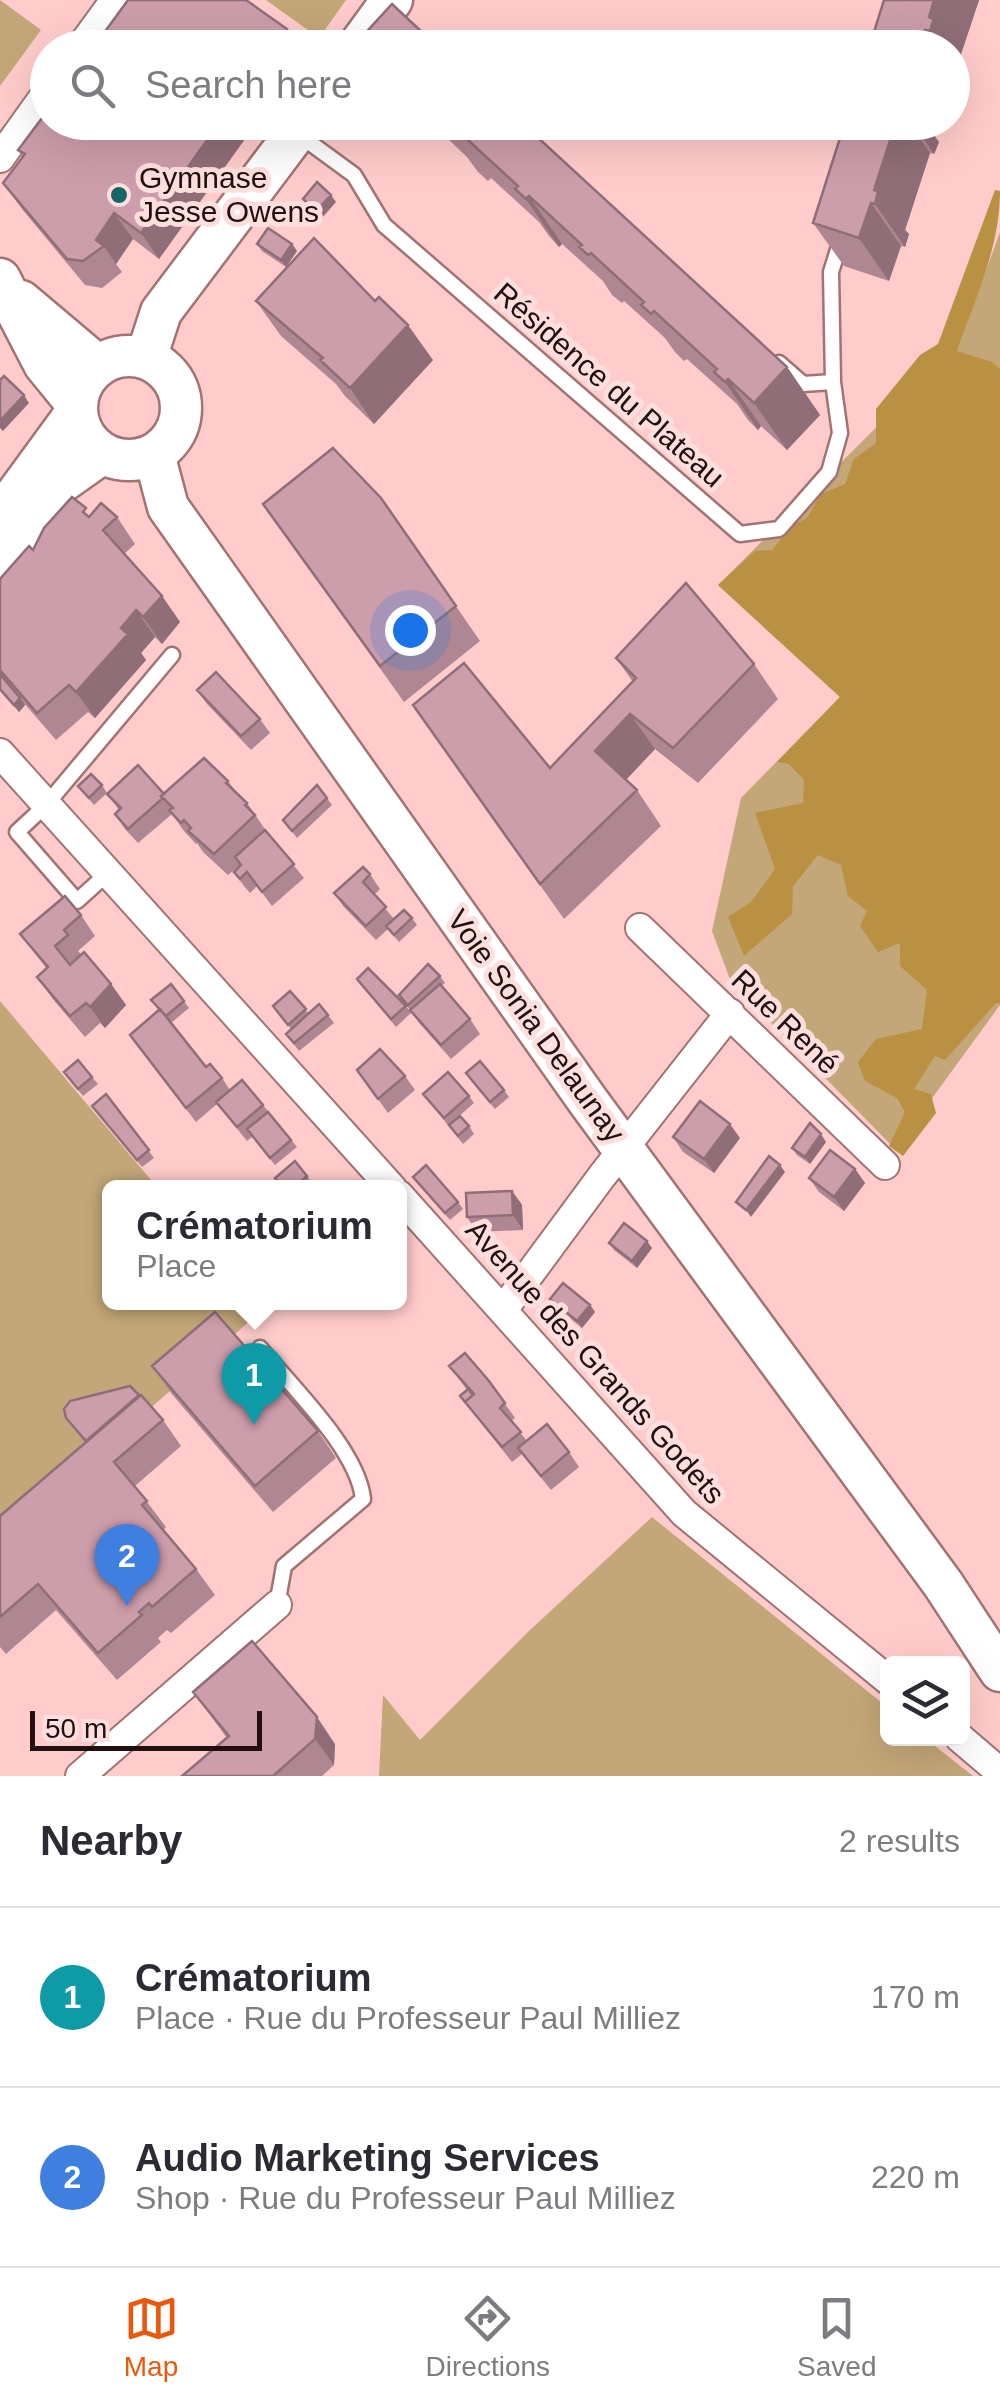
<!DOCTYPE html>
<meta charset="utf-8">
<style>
:root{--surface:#fff;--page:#f7f7f7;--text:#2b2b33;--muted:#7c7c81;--line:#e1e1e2;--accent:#ea580c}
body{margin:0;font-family:Arial,sans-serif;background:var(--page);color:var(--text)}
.controls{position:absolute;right:30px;bottom:30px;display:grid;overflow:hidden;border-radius:15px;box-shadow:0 10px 40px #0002}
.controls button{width:90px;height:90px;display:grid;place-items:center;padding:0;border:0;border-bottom:2px solid var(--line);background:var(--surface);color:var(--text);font:50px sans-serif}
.scale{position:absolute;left:30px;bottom:25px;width:232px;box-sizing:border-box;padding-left:10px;border:5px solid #211010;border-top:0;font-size:28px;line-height:35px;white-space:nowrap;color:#211010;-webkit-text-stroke:8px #fedfde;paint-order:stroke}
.you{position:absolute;left:410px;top:630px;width:35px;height:35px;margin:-25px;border:8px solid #fff;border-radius:50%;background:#1a73e8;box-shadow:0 0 0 15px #1a73e833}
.badge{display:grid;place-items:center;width:65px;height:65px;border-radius:50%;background:var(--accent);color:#fff;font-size:32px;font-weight:700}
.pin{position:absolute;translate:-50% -82px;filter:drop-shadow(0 2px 5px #0008)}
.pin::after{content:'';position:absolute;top:52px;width:35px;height:30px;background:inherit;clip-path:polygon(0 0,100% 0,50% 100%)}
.popup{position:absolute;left:102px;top:1180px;width:305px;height:130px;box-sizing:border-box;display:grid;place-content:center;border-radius:15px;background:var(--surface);filter:drop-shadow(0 2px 8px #0005);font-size:32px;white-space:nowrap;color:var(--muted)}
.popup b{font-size:38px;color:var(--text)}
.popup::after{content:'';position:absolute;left:50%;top:100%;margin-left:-20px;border:20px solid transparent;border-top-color:var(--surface)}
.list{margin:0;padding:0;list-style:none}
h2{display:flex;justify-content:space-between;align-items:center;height:130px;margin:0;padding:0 40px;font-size:42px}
h2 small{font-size:32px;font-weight:400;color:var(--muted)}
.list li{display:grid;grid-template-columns:65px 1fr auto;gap:30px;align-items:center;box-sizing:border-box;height:180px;padding:0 40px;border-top:2px solid var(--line)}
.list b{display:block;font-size:38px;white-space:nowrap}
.list p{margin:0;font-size:32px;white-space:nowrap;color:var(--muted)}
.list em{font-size:32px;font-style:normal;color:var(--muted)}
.icon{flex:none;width:55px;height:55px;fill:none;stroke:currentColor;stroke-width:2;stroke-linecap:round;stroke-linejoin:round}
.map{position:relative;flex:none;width:1000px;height:1776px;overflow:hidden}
.search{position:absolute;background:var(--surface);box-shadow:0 10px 40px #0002;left:30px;right:30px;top:30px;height:110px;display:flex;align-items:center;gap:25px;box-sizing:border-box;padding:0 35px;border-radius:55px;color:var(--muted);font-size:38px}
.sheet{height:490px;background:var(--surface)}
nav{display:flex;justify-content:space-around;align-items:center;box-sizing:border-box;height:140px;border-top:2px solid var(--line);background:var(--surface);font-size:28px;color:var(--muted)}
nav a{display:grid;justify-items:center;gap:5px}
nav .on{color:var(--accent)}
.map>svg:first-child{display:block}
</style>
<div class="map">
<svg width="1000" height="1776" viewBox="0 0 1000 1776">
<rect width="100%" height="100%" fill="#ffcccb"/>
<path fill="#c3a778" d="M0 0 41 30 0 86Z
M266 0H346L319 38Z
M1000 232V1005L895 1149 731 982 712 931 741 798 840 697 718 585 959 345Z
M0 1001 157 1187 109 1188V1302L254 1303 261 1311 0 1540Z
M652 1517 887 1707 888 1738 926 1739 973 1776H379L383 1695 420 1740 528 1632Z"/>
<path fill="#ba9043" d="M995 190 1000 191C1000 248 975 299 957 351L992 362 1000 369V1004L996 1003 945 1060 935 1056 914 1089 931 1094 936 1113 903 1156 889 1146 905 1112 897 1098 865 1081 858 1062 876 1039 922 1029 927 990 900 966V943L878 952 860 926 867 911 848 896 841 865 818 855 793 886 792 914 744 956 728 917 751 902 775 869 755 813 803 803 804 780 789 764 777 762 840 697 718 585 755 551 772 550 791 526 807 518 821 494 845 484 854 459 876 443V409L920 355 938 344Z"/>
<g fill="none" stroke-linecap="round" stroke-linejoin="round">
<g stroke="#a17473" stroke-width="19">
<path id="service" d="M298 134 354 175 384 225 740 534 779 529 829 472 840 433 833 382 831 272 842 237
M779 363 803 384 833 382
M108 873 77 901 17 832 46 805 172 655
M260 1348C292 1387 358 1450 363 1499L284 1566 277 1605"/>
</g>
<g stroke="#a17473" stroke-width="32">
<path id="minor" d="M80 48 115 0
M0 158 48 91
M0 753 392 1188
M640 928 885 1165
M399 1195 684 1513 888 1680
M503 1310 602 1176 730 1013
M960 1738 1000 1772
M80 1776 277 1605"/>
</g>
<g stroke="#a17473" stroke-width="45">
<path id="secondary" d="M357 48 392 0
M0 279 44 364 75 402
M21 301 98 366
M77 408a52 52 0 1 1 104 0a52 52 0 1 1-104 0Z
M146 358 161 312 304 122
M154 454 168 507 588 1101 943 1584 1000 1671
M7 507 75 414
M0 558 55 487 103 453"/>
</g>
<use href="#service" stroke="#fff" stroke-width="14"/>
<use href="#minor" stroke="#fff" stroke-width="28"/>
<use href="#secondary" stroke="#fff" stroke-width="40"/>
</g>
<path fill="#af8792" d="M884 0H979L960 57 964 62 963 67 960 74 956 73 952 83V48H869Z
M48 122H257L159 259 133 239 116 264 122 272 102 288 85 285 22 209 3 183 22 157 18 150Z
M430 122H521L787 367 820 415 787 450 761 426 758 430 748 420 737 404 687 359 684 361 675 352 665 338 624 301 622 303 612 295 603 281 562 244 559 247 549 236 539 222 491 178 488 181 478 172 467 157Z
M845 122H940L935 137 939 142 934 154 930 153 905 230 909 234 905 247 901 246 889 281 844 266 813 223Z
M257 244H292L297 251 286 267 262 251Z
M256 301 433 360 374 424 345 396 336 384 281 336Z
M381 498 480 641 404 702 263 504Z
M91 515 117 517 135 544 124 554 162 596 180 622 162 644 155 637 141 653 146 660 95 718 88 712 56 740 23 702 25 705 19 712 0 691V579L33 550Z
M616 658 754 664 778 699 698 783 655 749 626 780 637 790 661 826 564 919 413 705 550 768 633 682Z
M197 690 260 719 270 733 251 750 207 704Z
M228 781 236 792 247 803 269 835 304 878 272 906 257 886 250 893 244 886 234 872 241 866 240 865 228 875 203 852 197 843 196 844 184 831 172 814 138 843 125 829 115 814 119 810 107 794H164Z
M102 785 107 793 94 805 78 786Z
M317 785 332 805 297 838 283 820Z
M370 874 380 889 374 895 394 919 412 918 417 925 399 942 388 929 376 940 344 907 334 893Z
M81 915 95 936 78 951 111 984 126 1005 105 1028 100 1023 85 1037 52 998 37 977 47 969 20 934Z
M440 976 445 983 441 986 470 1019 480 1034 451 1059 420 1024 399 995Z
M357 979 406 1006 411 1013 396 1027Z
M171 984 189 1008 171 1023 206 1067 222 1078 230 1090 263 1105 297 1147 275 1165 252 1137 247 1141 217 1104 196 1122 140 1049Z
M290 991 309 1014 328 1015 334 1023 299 1051 286 1034 291 1029 273 1006Z
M357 1070 405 1076 415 1090 388 1113Z
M64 1072 92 1077 98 1084 83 1096Z
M471 1081 504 1090 509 1097 495 1109Z
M106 1094 154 1158 142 1167 92 1106Z
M423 1094 469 1096 474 1103 457 1118 469 1126 474 1134 463 1144Z
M673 1137 740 1138 714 1173 683 1152Z
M826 1142 810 1164 797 1155 792 1148Z
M855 1169 865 1183 844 1211 819 1192 809 1178Z
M307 1176 312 1183 307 1188H283L275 1178Z
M413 1177 458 1202 463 1209 450 1220Z
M512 1191 522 1205 523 1230 477 1232 467 1217Z
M609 1243 652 1248 637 1268 614 1250Z
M550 1299 590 1305 595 1312 582 1328 555 1306Z
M255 1302H284L267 1317Z
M152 1366 318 1431 336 1458 273 1512 171 1393Z
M449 1366 489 1381 515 1418 511 1421 527 1441 569 1452 579 1467 551 1490 522 1454 512 1462 460 1396 467 1390Z
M66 1418 163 1420 181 1446 135 1486 166 1527 163 1530 196 1569 215 1595 171 1633 167 1630 158 1638 161 1642 117 1680 56 1610 6 1654 0 1647V1516L85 1443Z
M193 1692 335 1744 334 1765 322 1776H182L227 1738Z"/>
<path fill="#8f6e77" d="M934 0H979L960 57 964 62 960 74 952 63V48H942L930 31 929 17Z
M287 29 300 48H274Z
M925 30 938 48H920Z
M220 122H257L159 259 141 233Z
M896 122H909L930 153 905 230 909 234 905 247 875 204 874 190Z
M912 122H940L935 137 939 142 934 154Z
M331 195 336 202 322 218 316 211Z
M529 196 562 244 559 247 526 199Z
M871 203 901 246 889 281 859 238Z
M114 213 133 239 116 264 104 246 96 240Z
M292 244 297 251 286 267 281 260Z
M408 325 433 360 374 424 350 388Z
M787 367 820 415 787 450 754 403Z
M728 379 761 426 758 430 725 382Z
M24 395 29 403 3 431 0 428V421Z
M162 596 180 622 162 644 143 617Z
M136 610 155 637 141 653 146 660 95 718 76 692 121 628Z
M20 698 25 705 19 712 14 705Z
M630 714 655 749 620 786 595 751Z
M111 984 126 1005 105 1028 90 1007Z
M730 1124 740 1138 714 1173 704 1159Z
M821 1134 826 1142 810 1164 805 1157Z
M780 1165 785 1172 751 1217 746 1210Z
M855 1169 865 1183 844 1211 834 1197Z
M512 1191 522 1205 523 1230 513 1215Z
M647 1241 652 1248 637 1268 632 1261Z
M590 1305 595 1312 582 1328 577 1321Z
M317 1717 335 1744 334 1765 315 1739Z"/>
<path fill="#cc9daa" stroke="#8f6e77" stroke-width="2.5" d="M128 0H246L287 29 274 48H93Z
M884 0H934L929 17 934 19 932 24 930 31 925 30 920 48H869Z
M392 4 439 48H367L359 40Z
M48 110V122H220L141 233 114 213 96 240 104 246 83 261 67 259 3 183 25 154 18 150Z
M447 122H521L787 367 754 403 728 379 725 382 714 372 717 369 654 311 651 314 641 305 644 302 591 253 588 255 579 247 582 245 529 196 526 199 515 189 518 186 457 130 454 133 445 125Z
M845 122H896L874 190 878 191 875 204 871 203 859 238 813 223Z
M317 182 331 195 316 211 303 199Z
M268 228 292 244 281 260 257 244Z
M314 238 375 301 379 297 408 325 350 388 320 360 323 358 256 301Z
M4 376 24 395 0 421V380Z
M333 448 381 498 456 606 380 666 263 504Z
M72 497 86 508 83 512 89 517 101 503 117 517 103 530 162 596 143 617 136 610 121 628 128 634 76 692 69 685 37 713 0 670V579L29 546 33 550 44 528Z
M686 583 754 664 673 748 630 714 595 751 637 790 540 884 413 705 464 663 550 768 636 678 616 658Z
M216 672 260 719 241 736 197 690Z
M0 674 20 698 14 705 0 689Z
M204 758 228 781 226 783 247 803 245 805 255 815 214 854 188 831 191 828 184 820 181 823 169 810 173 808 161 796Z
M138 765 164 794 161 796 163 798 128 829 115 814 121 808 107 794Z
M91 774 102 785 89 798 78 786Z
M317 785 327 798 292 831 283 820Z
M265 830 294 864 262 892 247 872 240 879 234 872 241 865 235 857Z
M363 867 370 874 363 882 386 907 366 926 334 893Z
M65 896 81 915 64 930 68 935 55 946 70 965 84 952 111 984 90 1007 86 1003 70 1016 37 977 48 967 20 934Z
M404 910 412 918 394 935 386 926Z
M428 964 440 976 408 1005 399 995Z
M368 968 406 1006 391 1019 357 979Z
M171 984 184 1001 166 1016 151 1000Z
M440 984 470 1019 441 1045 410 1010Z
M290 991 306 1009 288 1025 273 1006Z
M319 1004 328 1015 294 1043 286 1034Z
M160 1009 206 1067 210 1064 222 1078 186 1108 130 1035Z
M380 1049 405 1076 378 1099 357 1070Z
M78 1060 92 1077 78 1089 64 1072Z
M480 1061 504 1090 490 1102 466 1073Z
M448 1072 469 1096 444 1118 423 1094Z
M242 1080 263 1105 237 1127 216 1102Z
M106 1094 149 1150 137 1160 92 1106Z
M700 1101 730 1124 704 1159 673 1137Z
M268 1112 291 1140 270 1158 247 1129Z
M460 1116 469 1126 458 1136 449 1125Z
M810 1123 821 1134 805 1157 792 1148Z
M830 1150 855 1169 834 1197 809 1178Z
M769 1156 780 1165 746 1210 736 1202Z
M295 1161 307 1176 293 1188H284L275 1178Z
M426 1165 458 1202 445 1213 413 1177Z
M512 1191 513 1215 467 1217 466 1193Z
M624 1223 647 1241 632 1261 609 1243Z
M563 1283 590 1305 577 1321 550 1299Z
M256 1302H270L262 1310Z
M215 1312 318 1431 255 1486 152 1366Z
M465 1353 489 1381 505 1403 500 1408 521 1432 502 1447 465 1402 474 1394 449 1366Z
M130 1386 139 1395 86 1441 66 1418 64 1409 70 1401Z
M468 1389 473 1395 465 1402 460 1396Z
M141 1395 163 1420 114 1462 147 1501 142 1505 196 1569 152 1607 149 1603 139 1612 142 1615 98 1653 38 1584 0 1617V1516Z
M547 1424 569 1452 541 1476 518 1448Z
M252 1641 317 1717 315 1739 273 1776H182L229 1736 193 1692Z"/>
<circle fill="#166569" stroke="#fedfde" stroke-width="4" cx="119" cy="195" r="10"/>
<g text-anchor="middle" stroke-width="10" stroke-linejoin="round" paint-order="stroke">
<g font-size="30" fill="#211010" stroke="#fedfde" text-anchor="start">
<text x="139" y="188">Gymnase<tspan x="139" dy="34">Jesse Owens</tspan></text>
</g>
<g font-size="30" fill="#211010" stroke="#fedfde">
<text transform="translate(609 385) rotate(41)" y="10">Résidence du Plateau</text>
<text transform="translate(785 1022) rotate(44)" y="10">Rue René</text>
<text transform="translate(536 1026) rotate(54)" y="10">Voie Sonia Delaunay</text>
<text transform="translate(595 1362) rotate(48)" y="10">Avenue des Grands Godets</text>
</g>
</g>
</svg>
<div class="controls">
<button><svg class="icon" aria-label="layers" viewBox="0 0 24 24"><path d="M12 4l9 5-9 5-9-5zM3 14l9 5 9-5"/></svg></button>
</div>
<div class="scale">50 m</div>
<div class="you"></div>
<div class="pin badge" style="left:254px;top:1425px;background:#0f9aa8">1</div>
<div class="popup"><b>Crématorium</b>Place</div>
<div class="pin badge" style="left:127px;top:1606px;background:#3f7fe0">2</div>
<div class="search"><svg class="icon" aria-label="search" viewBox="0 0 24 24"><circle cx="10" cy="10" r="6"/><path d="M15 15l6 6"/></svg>Search here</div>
</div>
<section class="sheet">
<h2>Nearby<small>2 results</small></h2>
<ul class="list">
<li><span class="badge" style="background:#0f9aa8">1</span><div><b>Crématorium</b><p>Place · Rue du Professeur Paul Milliez</p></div><em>170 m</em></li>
<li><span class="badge" style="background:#3f7fe0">2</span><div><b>Audio Marketing Services</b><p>Shop · Rue du Professeur Paul Milliez</p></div><em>220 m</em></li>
</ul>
</section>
<nav>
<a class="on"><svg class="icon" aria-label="map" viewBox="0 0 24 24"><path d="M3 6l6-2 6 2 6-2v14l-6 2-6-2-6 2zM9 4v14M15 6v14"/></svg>Map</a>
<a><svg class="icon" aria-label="directions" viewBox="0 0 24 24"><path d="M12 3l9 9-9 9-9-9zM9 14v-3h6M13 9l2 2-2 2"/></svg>Directions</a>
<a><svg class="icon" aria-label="saved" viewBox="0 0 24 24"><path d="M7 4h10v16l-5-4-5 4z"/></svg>Saved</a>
</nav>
